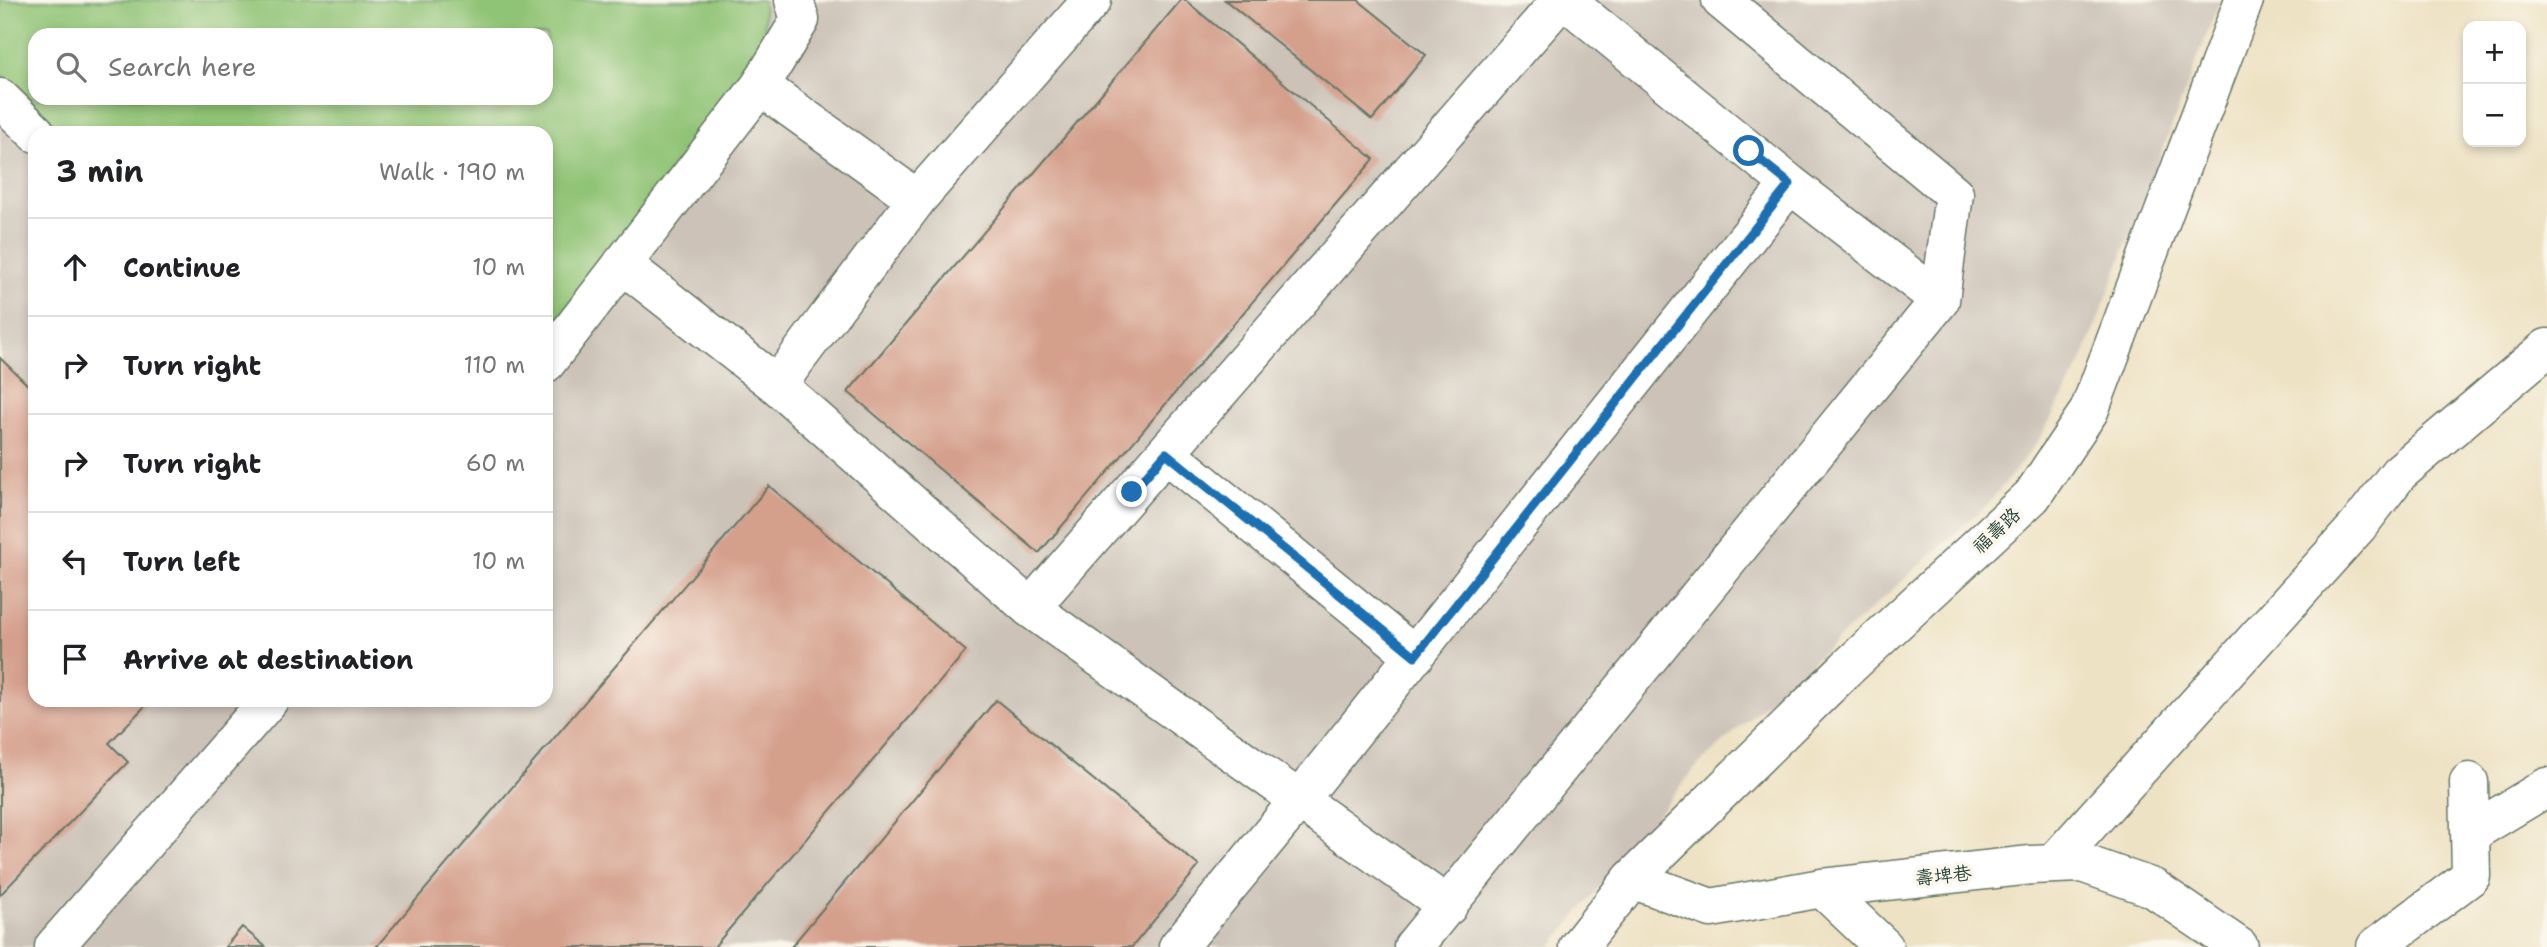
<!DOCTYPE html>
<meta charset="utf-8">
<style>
:root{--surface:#fff;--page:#f6f6f6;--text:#202124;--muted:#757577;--line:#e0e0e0}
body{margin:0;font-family:"Shantell Sans","LXGW WenKai TC",sans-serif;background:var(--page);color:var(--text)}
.controls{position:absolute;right:21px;top:21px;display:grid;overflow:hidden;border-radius:14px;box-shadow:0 4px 10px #0003}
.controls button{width:63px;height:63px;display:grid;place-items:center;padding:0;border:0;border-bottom:2px solid var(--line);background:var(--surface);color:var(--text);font:35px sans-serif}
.stop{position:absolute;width:21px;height:21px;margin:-16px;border:5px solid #1f6fb2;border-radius:50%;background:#fff}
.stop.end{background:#1f6fb2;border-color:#fff;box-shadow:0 2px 7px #0008}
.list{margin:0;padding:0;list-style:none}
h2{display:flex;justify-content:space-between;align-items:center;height:91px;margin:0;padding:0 28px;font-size:30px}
h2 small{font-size:23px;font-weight:400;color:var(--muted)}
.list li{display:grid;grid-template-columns:46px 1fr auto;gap:21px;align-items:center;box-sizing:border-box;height:98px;padding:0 28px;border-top:2px solid var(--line)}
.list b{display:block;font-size:26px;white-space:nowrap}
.list em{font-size:23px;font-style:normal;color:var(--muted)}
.icon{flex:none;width:38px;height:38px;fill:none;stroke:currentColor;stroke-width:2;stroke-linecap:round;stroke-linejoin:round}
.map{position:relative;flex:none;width:2547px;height:947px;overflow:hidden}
.search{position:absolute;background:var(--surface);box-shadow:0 4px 10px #0003;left:28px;top:28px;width:525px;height:77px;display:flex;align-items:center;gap:18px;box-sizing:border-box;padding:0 24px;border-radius:21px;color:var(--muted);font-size:26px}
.panel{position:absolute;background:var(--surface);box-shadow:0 4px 10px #0003;left:28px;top:126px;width:525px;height:581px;border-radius:21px}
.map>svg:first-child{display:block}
</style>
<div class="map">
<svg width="2547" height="947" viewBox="0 0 2547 947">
<rect width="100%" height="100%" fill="#fbf7ec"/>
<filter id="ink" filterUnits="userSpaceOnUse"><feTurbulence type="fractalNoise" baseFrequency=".0143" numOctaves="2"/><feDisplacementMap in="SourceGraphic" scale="14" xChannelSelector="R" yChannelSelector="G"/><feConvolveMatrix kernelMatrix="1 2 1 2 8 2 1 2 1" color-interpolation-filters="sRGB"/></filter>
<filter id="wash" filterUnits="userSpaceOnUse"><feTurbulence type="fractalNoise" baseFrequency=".00686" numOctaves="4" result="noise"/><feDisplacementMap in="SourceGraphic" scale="28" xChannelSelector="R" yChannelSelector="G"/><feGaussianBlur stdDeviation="1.57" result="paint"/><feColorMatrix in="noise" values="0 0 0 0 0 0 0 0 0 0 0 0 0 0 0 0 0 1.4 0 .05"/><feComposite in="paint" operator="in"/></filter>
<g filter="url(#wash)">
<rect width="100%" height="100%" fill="#eee2c4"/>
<path fill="#ccc2b8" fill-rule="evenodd" d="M0 0H2220L2081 364 2037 443 1990 502 1698 765 1551 947H0ZM35 35H546V98H35ZM35 133H546V700H35Z"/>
<path fill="#8fc374" stroke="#578054" stroke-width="2" fill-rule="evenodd" d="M0 0H763L766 46 546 336V133H61L0 74ZM35 35H546V98H35Z"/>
<g id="blocks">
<path fill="#d49f8b" d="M1181 0H1185L1374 159 1039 553 848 392Z
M1225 0H1358L1426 55 1372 120Z
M0 358 35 392V700H151L109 743 128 762 0 895Z
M769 486 966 651 714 947H376Z
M996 700 1199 866 1132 947H791Z
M242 927 266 947H225Z"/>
</g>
</g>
<g filter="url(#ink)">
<use href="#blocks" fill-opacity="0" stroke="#677766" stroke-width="2"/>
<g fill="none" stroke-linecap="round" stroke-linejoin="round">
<g stroke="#677766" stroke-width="41">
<path id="minor" d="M1565 0 1790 184 1940 300
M760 86 917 199
M0 98 36 133
M622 264 777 385 1030 608 1448 906
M546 363 760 86 800 20 794 0
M777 385 917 199 1092 0
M1166 453 1415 656
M1030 608 1561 0
M2471 833 2547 787
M2054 863 2358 526 2399 473 2547 348
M1632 879 1711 908 1822 888 2031 865 2082 863 2153 888 2239 947
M1822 888 1884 947
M54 947 269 700
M1178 947 1299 800 1790 184
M1413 947 1940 300 1954 194 1721 0
M1578 947 1632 879 1846 669 2032 496 2089 411 2244 0
M2376 947 2471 876 2469 782"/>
</g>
<use href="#minor" stroke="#fff" stroke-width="38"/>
</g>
</g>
<g fill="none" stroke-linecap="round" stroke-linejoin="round" filter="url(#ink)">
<path stroke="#1f6fb2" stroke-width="9" d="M1132 492 1166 453 1415 656 1790 184 1749 151"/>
</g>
<g text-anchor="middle" stroke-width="7" stroke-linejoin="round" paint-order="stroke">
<g font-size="19" fill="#1f3d34" stroke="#fbf7ec">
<text transform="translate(1996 530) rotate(-43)" y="7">福壽路</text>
<text transform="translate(1943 875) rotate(-6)" y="7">壽埤巷</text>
</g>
</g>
</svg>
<div class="controls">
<button>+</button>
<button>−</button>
</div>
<div class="stop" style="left:1749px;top:151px"></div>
<div class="stop end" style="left:1132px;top:492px"></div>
<div class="search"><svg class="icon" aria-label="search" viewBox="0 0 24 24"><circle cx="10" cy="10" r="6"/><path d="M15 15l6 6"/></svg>Search here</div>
<section class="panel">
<h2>3 min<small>Walk · 190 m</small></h2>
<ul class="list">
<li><svg class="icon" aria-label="ahead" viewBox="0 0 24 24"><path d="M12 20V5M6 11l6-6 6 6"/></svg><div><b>Continue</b></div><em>10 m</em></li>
<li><svg class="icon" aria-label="right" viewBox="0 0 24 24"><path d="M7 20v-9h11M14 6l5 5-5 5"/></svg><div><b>Turn right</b></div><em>110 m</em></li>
<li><svg class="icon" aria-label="right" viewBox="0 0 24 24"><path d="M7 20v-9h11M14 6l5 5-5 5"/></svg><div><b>Turn right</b></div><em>60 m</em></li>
<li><svg class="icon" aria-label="left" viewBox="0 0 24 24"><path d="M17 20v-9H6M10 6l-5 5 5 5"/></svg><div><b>Turn left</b></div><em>10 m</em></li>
<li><svg class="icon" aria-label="arrive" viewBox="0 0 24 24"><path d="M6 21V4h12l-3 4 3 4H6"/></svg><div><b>Arrive at destination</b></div></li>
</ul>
</section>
</div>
